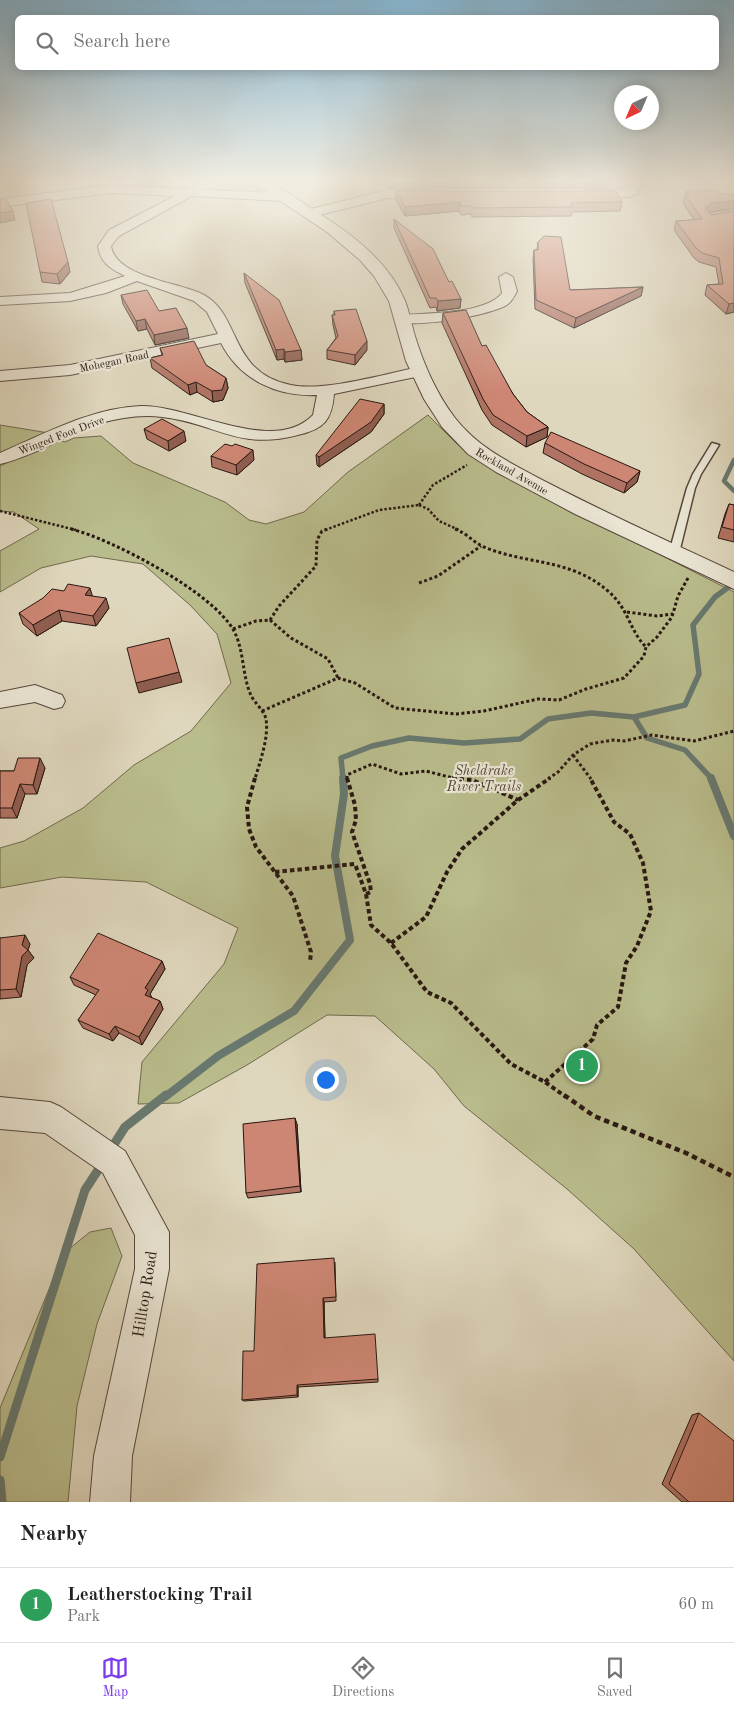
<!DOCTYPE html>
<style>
:root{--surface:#fff;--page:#f6f6f6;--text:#222;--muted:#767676;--line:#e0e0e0;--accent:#7c3aed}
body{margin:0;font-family:"Old Standard TT",serif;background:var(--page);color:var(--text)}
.compass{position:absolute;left:614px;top:85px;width:45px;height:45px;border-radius:50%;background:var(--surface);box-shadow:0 2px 12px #0003;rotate:224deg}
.you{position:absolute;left:325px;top:1079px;width:18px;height:18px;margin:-12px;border:4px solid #fff;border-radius:50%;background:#1a73e8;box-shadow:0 0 0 8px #1a73e833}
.badge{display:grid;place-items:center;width:32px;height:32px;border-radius:50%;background:var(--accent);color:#fff;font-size:16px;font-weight:700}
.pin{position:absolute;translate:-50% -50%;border:2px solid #fff;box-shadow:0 1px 5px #0006}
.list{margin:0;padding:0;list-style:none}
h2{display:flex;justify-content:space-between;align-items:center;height:65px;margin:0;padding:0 20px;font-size:21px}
h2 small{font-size:16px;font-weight:400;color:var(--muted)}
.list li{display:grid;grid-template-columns:32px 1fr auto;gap:15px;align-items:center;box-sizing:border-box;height:75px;padding:0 20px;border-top:1px solid var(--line)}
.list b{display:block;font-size:19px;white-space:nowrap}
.list p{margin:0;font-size:16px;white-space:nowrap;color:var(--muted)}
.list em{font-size:16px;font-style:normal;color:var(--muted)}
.icon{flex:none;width:28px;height:28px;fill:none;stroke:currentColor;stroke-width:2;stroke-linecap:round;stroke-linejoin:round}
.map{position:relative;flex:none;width:734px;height:1502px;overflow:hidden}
.search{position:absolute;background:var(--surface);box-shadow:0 2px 12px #0003;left:15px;right:15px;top:15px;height:55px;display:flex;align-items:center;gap:12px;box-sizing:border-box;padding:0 18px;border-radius:8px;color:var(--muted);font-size:19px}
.sheet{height:140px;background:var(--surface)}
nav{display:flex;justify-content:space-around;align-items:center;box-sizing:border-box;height:70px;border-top:1px solid var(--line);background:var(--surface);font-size:14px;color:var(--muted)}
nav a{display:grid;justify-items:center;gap:2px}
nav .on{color:var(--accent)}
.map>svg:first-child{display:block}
</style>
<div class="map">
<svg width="734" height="1502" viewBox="0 0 734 1502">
<rect width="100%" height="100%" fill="#dfd7bd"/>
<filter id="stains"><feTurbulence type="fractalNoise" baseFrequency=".004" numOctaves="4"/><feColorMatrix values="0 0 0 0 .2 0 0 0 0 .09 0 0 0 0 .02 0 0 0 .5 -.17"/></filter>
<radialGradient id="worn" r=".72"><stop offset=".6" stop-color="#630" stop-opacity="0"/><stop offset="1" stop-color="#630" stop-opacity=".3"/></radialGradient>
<path fill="#b9bc8c" stroke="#706a4e" d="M221 182H248L259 189 250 192 213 189Z
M428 415 457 444 500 474 734 592V1361L634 1249 567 1189 464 1106 434 1069 375 1016 327 1015 247 1065 179 1103 138 1104 142 1062 224 964 238 928 146 882 62 877 0 888V848L24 841 83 808 134 765 191 731 231 683 217 634 190 605 143 564 91 556 41 568 0 592V551L39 529 14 512 0 511V466L57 440 65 442 74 438 101 436 133 463 225 502 249 520 266 524 304 512 348 472Z
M0 425 49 433 0 454Z
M111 1228 122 1256 97 1324 77 1406 68 1502H0V1408L64 1253 90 1232Z"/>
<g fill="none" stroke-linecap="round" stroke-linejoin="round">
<path stroke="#687970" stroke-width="4.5" d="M734 460 724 481 734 491"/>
<path stroke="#687970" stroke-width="5.5" d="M634 717 647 738 685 750 712 779
M343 779 341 758 372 746 409 738 464 743 520 739 548 719 591 713 634 717 685 705 699 674 693 625 715 597 734 583"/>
<path stroke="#687970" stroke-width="8" d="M711 778 734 836
M165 1097 218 1056 294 1011 350 940 335 856 344 794 343 778"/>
<path stroke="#687970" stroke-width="9" d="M111 1149 125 1127 166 1095
M0 1457 85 1190 102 1164
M0 1480 2 1502"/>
<g stroke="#56473c" stroke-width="3">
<path id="service" d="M712 443 719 445 701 474 695 488 679 553 674 556 671 555 669 553 687 488 693 474Z"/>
</g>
<g stroke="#56473c" stroke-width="2">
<path id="minor" d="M202 182H216L204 190 283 193 289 197 283 201 192 196 119 236 111 246C116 278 180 282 204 295 242 316 228 372 291 385 324 392 385 374 419 367L427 372 425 375 334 394C332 420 324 429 298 435 237 451 216 423 162 417 149 415 136 416 124 418 79 424 43 454 0 464V453C44 434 91 408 141 406 191 405 273 456 313 415L317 395C277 397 240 380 221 343L70 375 0 381V371L70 365 218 334 207 312 194 301 137 281 106 293 70 301 0 305V297L70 293 125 276C111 269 100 263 98 246L109 230 175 196 111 193 0 207V199L111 185 188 189Z
M630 182H642L638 193 629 197 586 198 580 194 586 190 626 189Z
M388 190H427L433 194 427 198H388L311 217 305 213 307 210Z
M506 273 513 277 517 291C515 295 512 301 508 304 495 315 403 331 395 319L402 315C427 313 486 314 502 293L499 277Z
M35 685 62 695 65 701 62 707 54 709 35 702 0 708V692Z
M0 1097 50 1102 61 1107 125 1151 169 1232V1269L132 1456 130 1502H90L94 1456 135 1269V1235L103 1173 45 1133 0 1129Z"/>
</g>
<g stroke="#56473c" stroke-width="2">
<path id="tertiary" d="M252 182C274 180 291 195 309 207 346 230 388 259 405 301 409 311 411 322 414 333 423 363 436 393 455 418 480 450 515 465 550 484 610 515 672 543 734 572V589L575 514 496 472 468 454 442 427 424 399 406 361 389 301 374 276 360 260 327 232Z"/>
</g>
<path stroke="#281711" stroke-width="2.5" stroke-dasharray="2.5 2" stroke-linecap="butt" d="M419 505 428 509 439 521 459 530
M419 505 433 485 467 465
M0 511 76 530
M325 530 379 510 419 505"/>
<path stroke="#281711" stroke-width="3" stroke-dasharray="3 2.5" stroke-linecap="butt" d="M71 529C112 539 214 593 234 631 244 650 242 673 250 693 253 702 264 710 266 719 269 738 260 761 255 779
M455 529C468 534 474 543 484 547 527 565 570 558 608 591 629 609 629 630 646 647
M419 583 438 576 481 546
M627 612 657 616 673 614
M270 620 279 606 316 566 317 540 322 531 328 529
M270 620 291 638 328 659 338 678
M233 629 256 621 270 620
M262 711 338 678 355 683 395 708 456 714 484 711 538 699 559 700 586 689 624 678 644 656 646 647 657 637 672 617 678 596 688 578
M573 755 591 779
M347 779V775L372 764 401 774 426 771 457 779
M548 779 558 772 573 755 590 744 613 740 624 741 652 735 694 741 734 731"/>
<path stroke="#281711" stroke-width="4" stroke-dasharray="4.5 3" stroke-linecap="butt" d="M255 778 247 807 249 829 256 847 293 896 311 952 310 962
M347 778 355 805 356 820 352 832 370 884 371 892 366 894
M452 778 472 780 518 800
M275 872 355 864 366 894 371 925 391 943 427 992 451 1003 511 1064 545 1082 566 1097
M391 943 426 917 447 872 462 849 518 800 550 778
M545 1082 593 1039 597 1025 618 1007 626 963 637 946 651 911 643 863 630 834 614 822 590 778"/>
<path stroke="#281711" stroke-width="4.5" stroke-dasharray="5.5 4" stroke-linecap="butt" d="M564 1095 594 1116 686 1153 734 1177"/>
<use href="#service" fill="#eae5d4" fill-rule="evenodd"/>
<use href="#minor" fill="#eae5d4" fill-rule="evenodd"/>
<use href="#tertiary" fill="#eae5d4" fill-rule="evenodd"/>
</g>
<path fill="#b07363" stroke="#281711" d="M385 182H609L608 188H389Z
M396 191 622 202 620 211 572 212 571 216 472 217 471 214 461 215 459 211 405 216 396 200Z
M686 191 734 195V210V209L709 213 711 215 734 211V312L726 314 705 295 707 285 719 284 716 267 699 262 694 258 674 230 676 221 694 220 683 203Z
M394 219 449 282 461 299 460 308 437 311 436 307 430 308 394 228Z
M538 242 570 290 643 287 641 296 574 328 535 309 533 259 534 250H537Z
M40 272H70L60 284 42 282Z
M244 273 301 350 302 360 285 362 284 359 277 360 245 283Z
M121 295 159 311 189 338 155 345 147 329 138 331 123 304Z
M334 311 367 350 355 365 327 359V350L336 338 333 325 332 315H334Z
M443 313 482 346 513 394 527 412 548 427 547 437 526 447 492 425 482 410 442 323Z
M160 348 206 365 226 378 228 388 223 400 213 402 197 392 190 395 152 368 150 358 162 355Z
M384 404V414L371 432 319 467 317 465 316 455Z
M144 429 186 441 169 451 147 439Z
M545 443 640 471 637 482 624 493 582 474 543 453Z
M211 456 254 460 237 475 212 467Z
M729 504 734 505V542L718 538 725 514Z
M92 596 109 608 96 626 62 621 37 636 23 624 19 613Z
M45 768 37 794H25L17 818H0V771H14Z
M0 938 30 944 28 950 34 958 27 965 21 997 0 999Z
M162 961 165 969 150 994 152 998 160 1001 163 1009 142 1045 119 1033 113 1041 83 1028 78 1020 96 995 74 985 70 977Z
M297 1124 301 1192 248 1198 246 1193Z
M335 1262 336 1301 324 1302 325 1338 378 1379V1382L298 1387V1397L244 1401 242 1400 254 1351Z
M699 1413 734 1502H682L662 1484 692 1415Z"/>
<path fill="#905e50" stroke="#281711" d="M734 201V209L710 212 702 217 705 208 712 203Z
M460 202 459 211 405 216V207Z
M13 211 15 220 0 223V213Z
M68 262 70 272 60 284 57 274Z
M643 287 641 296 574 328 576 318Z
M461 299 460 308 437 311 438 301Z
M734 303V312L726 314 729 304Z
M145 319 147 329 138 331 136 321Z
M187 328 189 338 155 345 154 335Z
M367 341V350L355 365V355Z
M284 349V359L277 360 276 350Z
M301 350 302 360 285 362V352Z
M226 378 228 388 223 400 213 402 212 391Z
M196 382 197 392 190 395 188 385Z
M384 404V414L371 432 319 467V457Z
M548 427 547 437 526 447 527 436Z
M184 431 186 441 169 451 168 441Z
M253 450 254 460 237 475 236 465Z
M640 471 637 482 624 493 627 483Z
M90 588 93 598 85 595Z
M106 598 109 608 96 626 93 616Z
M59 610 62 621 37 636 33 625Z
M179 672 182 682 139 693 136 683Z
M40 758 45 768 37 794 33 785Z
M20 784 25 794 17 818 12 808Z
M25 935 30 944 28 950 34 958 27 965 21 997 16 989 22 945Z
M162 961 165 969 150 994 152 998 145 995V988Z
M160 1001 163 1009 142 1045 139 1037Z
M115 1026 119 1033 113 1041 109 1034Z
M295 1118 297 1124 301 1192 300 1186Z
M323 1298 324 1302 325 1341 324 1338Z
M297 1385 298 1387V1397L297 1395Z"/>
<path fill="#cd8673" stroke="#281711" d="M713 190 723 194 734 195V201L712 203 705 208 711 215 734 211V303L729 304 707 285 723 284 719 258 702 253 696 248 676 221 702 219 685 194H689L686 191Z
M396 191H616L622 202 571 203 573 207 473 208 472 206H461L460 202 405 207Z
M0 199H6L13 211 0 213Z
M51 199 68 262 57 274 40 272 26 203Z
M394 219 433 249 449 282 452 281 461 299 438 301 436 298H430Z
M544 236 561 237 570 290 643 287 576 318 536 300 534 250H538V242Z
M244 273 279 300 301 350 285 352 284 349 276 350Z
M147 290 159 311 176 308 187 328 154 335 145 319 136 321 121 295Z
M356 309 367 341 355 355 327 350 338 336 332 315H335L334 311Z
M466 310 482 346 486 345 513 394 527 412 548 427 527 436 493 415 483 399 443 313Z
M194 341 206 365 226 378 222 390 212 391 196 382 188 385 150 358 163 355 160 348Z
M360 399 384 404 371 422 319 457 316 455Z
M162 419 184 431 168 441 144 429Z
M551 432 640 471 627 483 584 464 545 443Z
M225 444 232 446 235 444 253 450 236 465 211 456Z
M729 504 734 505V530L722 527Z
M68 584 90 588 85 595 106 598 93 616 59 610 33 625 19 613 43 598 52 589 64 591Z
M169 638 179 672 136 683 127 648Z
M18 758H40L33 785 20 784 12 808H0V771H14Z
M98 933 162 961 145 988 148 990 145 995 160 1001 139 1037 115 1026 109 1034 78 1020 99 990 70 977Z
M25 935 22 945 28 950 22 956 16 989 0 990V938Z
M295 1118 300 1186 246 1193 243 1124Z
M334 1258 336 1297 323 1298 324 1338 375 1334 378 1379 297 1385V1395L242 1400 243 1351H254L257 1264Z
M699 1413 734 1441V1502H689L669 1484Z"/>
<linearGradient id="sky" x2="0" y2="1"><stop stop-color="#86b6d2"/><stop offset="0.46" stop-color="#f1ede1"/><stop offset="1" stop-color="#f1ede1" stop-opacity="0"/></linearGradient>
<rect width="734" height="392" fill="url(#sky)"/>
<g text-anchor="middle" stroke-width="4.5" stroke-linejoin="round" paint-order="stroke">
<g font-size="11" fill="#281711" stroke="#eae5d4">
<text transform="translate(114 361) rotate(-12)" y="4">Mohegan Road</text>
<text transform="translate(61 435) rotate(-21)" y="4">Winged Foot Drive</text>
<text transform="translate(512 471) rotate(30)" y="4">Rockland Avenue</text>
</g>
<g font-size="14" font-style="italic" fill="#544936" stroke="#eae5d4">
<text x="484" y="775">Sheldrake<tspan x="484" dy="16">River Trails</tspan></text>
</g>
<g font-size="16" fill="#281711" stroke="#eae5d4">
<text transform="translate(144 1294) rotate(-81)" y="6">Hilltop Road</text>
</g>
</g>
<rect width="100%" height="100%" filter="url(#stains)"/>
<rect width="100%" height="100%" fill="url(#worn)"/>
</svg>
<svg class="compass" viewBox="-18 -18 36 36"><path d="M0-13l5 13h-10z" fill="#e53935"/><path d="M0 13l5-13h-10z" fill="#767676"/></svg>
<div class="you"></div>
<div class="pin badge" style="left:582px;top:1066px;background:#2e9e5b">1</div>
<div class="search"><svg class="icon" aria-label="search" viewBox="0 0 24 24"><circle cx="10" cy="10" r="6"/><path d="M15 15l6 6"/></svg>Search here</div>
</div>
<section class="sheet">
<h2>Nearby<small></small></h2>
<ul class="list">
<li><span class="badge" style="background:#2e9e5b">1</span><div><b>Leatherstocking Trail</b><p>Park</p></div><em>60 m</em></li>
</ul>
</section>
<nav>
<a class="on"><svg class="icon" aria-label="map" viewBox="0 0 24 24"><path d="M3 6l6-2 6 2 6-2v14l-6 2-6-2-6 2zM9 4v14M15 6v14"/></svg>Map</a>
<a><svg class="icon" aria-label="directions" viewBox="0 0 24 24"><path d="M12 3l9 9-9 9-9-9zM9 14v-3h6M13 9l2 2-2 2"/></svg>Directions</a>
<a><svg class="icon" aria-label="saved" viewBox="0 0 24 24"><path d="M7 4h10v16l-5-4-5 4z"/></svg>Saved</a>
</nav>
